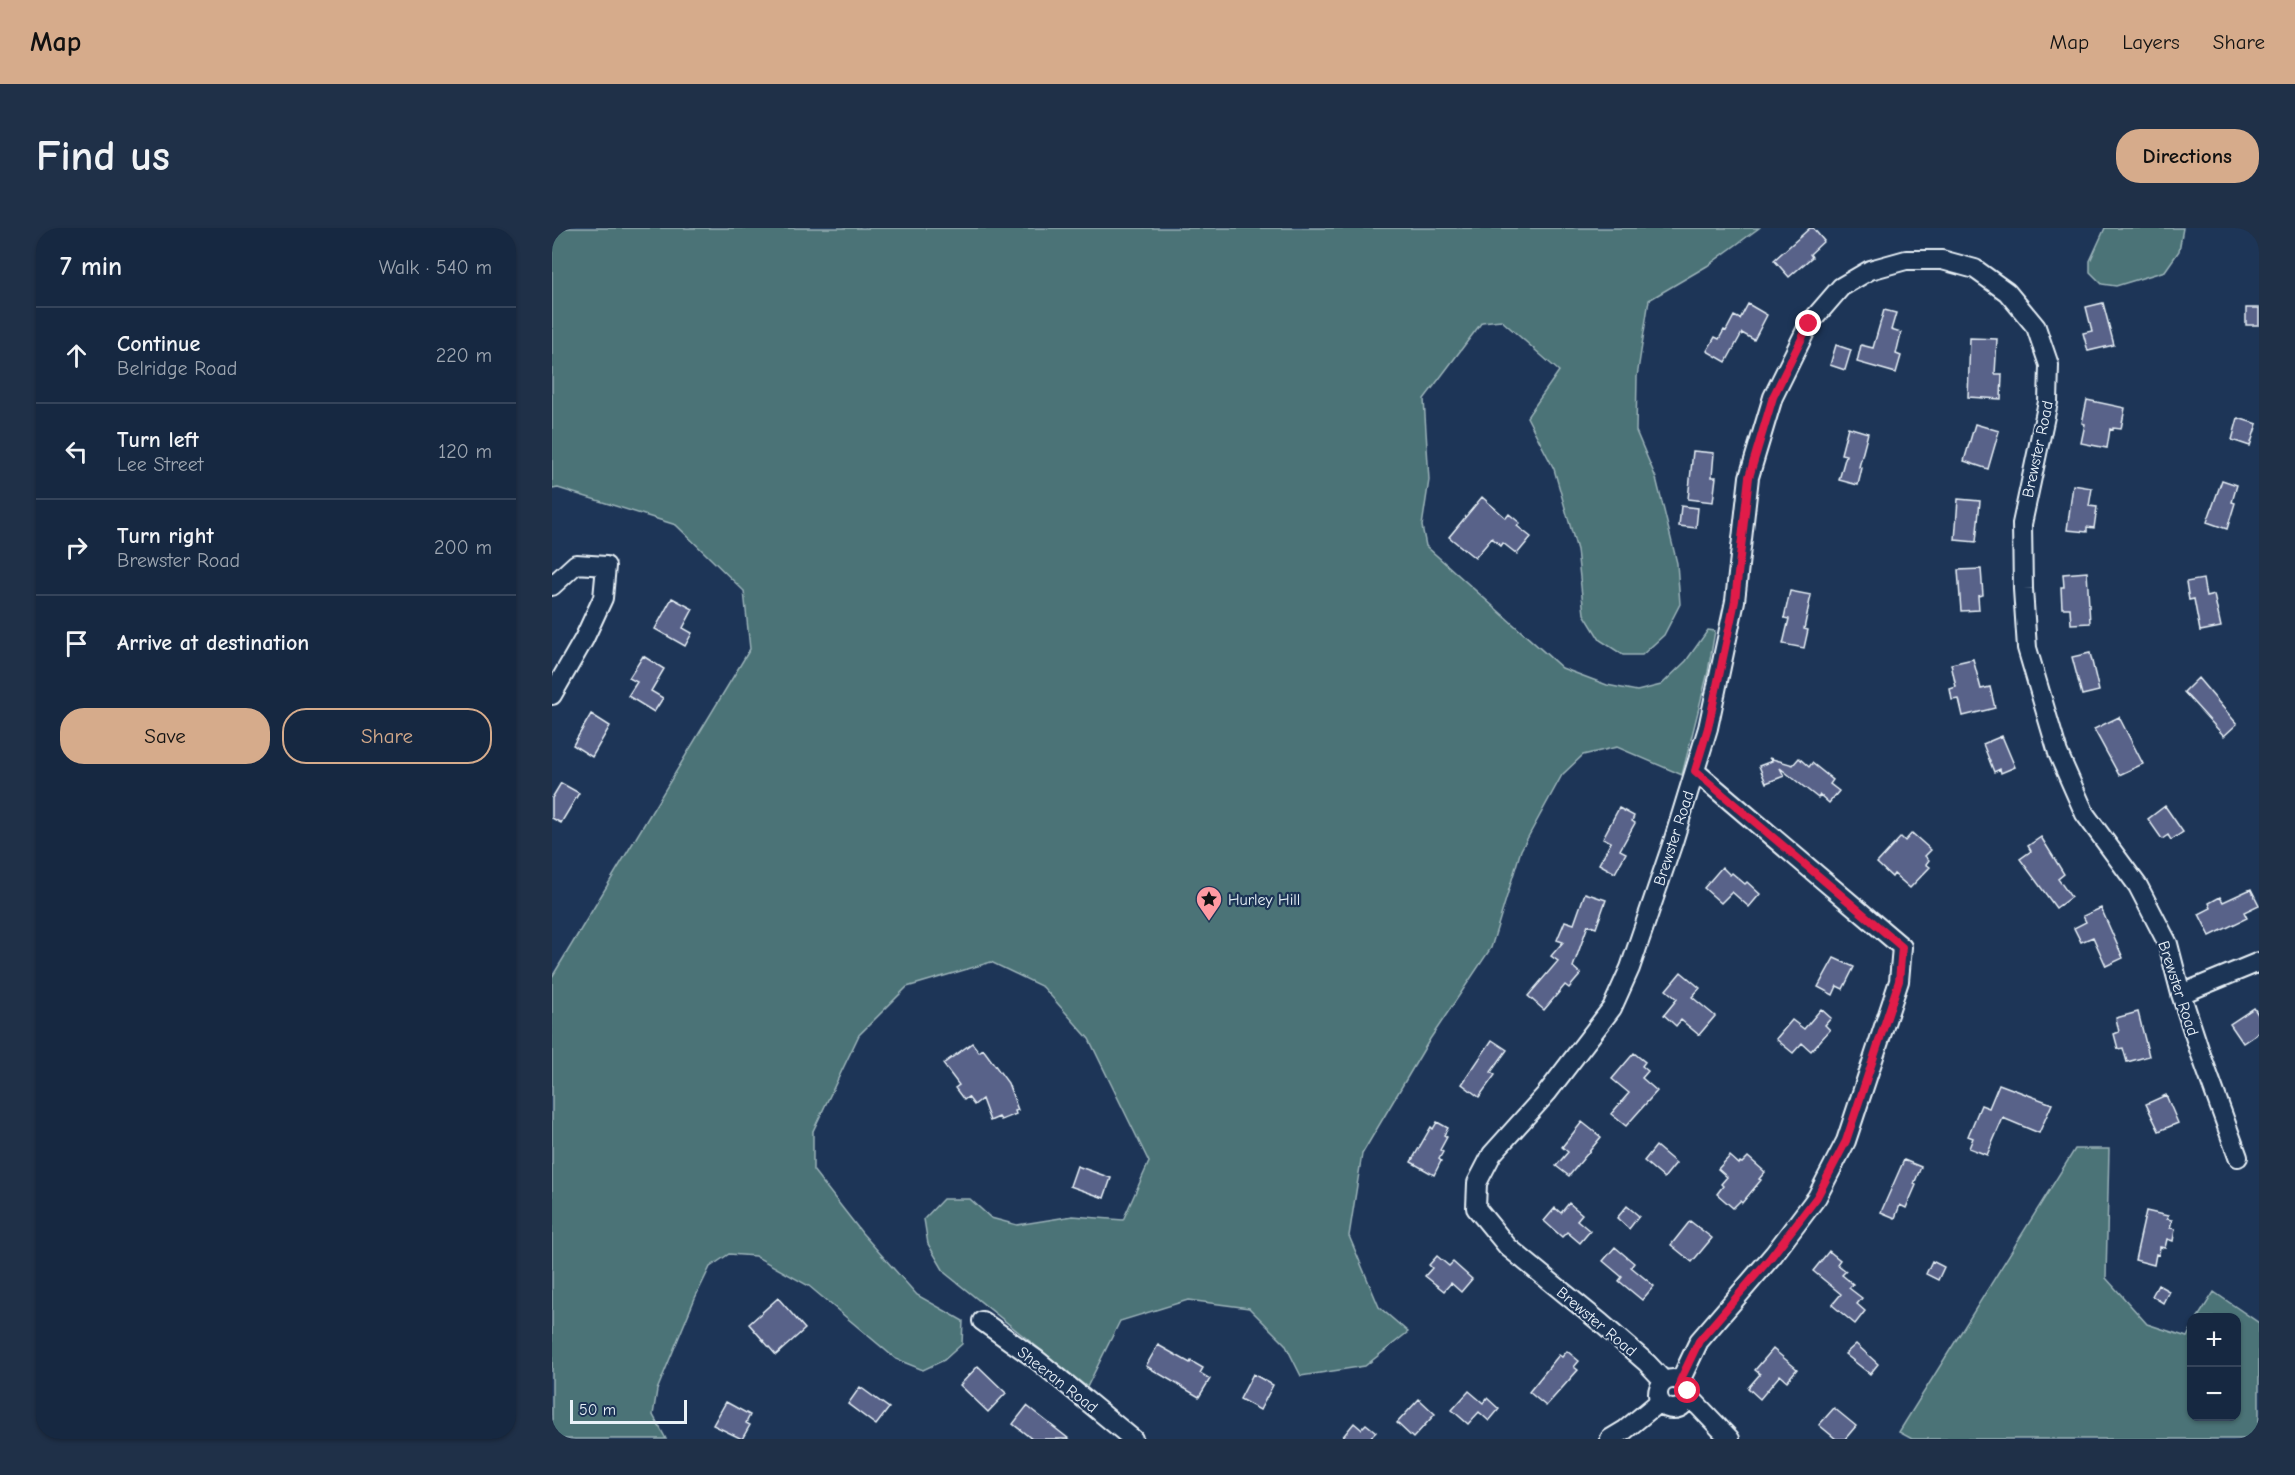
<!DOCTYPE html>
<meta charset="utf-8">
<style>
:root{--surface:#162841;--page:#1f3048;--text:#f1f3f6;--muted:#9ea6b1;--line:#35445a;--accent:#d6ab8b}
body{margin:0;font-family:"Comic Neue",sans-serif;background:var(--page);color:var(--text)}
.controls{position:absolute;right:18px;bottom:18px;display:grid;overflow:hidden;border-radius:12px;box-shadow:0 2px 4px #0004}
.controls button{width:54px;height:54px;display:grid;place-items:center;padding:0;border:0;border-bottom:2px solid var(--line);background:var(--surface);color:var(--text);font:30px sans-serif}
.scale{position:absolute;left:18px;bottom:15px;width:117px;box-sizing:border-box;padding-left:6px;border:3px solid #e8f1f8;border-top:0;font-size:16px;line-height:21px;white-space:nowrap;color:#e8f1f8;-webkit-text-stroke:4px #1d3557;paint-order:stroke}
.stop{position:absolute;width:18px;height:18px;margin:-14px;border:4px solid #e11d48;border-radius:50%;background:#fff}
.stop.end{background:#e11d48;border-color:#fff;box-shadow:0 2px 6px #0008}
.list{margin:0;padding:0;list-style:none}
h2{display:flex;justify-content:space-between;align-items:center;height:78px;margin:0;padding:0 24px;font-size:26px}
h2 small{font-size:20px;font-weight:400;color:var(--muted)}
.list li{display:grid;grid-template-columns:39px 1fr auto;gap:18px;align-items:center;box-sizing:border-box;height:96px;padding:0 24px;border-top:2px solid var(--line)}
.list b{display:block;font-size:22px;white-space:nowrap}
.list p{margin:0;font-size:20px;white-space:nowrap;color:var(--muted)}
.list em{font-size:20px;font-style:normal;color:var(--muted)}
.actions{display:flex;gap:12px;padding:18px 24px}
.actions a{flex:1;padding:14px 0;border:2px solid var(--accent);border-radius:24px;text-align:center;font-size:21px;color:var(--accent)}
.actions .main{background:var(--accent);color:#111}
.icon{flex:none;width:33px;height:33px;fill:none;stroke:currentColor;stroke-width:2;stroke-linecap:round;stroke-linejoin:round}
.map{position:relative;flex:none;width:1707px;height:1211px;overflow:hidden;border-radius:24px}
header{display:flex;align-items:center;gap:36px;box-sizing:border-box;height:84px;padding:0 30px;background:var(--accent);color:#111}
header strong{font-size:28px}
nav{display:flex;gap:33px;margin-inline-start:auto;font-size:21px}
.intro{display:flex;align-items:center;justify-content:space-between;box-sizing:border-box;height:144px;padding:0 36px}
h1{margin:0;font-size:42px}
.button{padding:15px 27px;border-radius:24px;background:var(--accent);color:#111;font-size:21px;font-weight:700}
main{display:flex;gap:36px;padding:0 36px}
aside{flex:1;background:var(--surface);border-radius:24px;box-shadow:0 2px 4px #0004}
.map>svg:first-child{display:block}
</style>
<header>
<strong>Map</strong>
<nav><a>Map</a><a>Layers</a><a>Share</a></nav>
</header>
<div class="intro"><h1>Find us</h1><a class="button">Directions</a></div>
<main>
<aside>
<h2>7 min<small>Walk · 540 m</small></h2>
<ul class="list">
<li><svg class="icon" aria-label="ahead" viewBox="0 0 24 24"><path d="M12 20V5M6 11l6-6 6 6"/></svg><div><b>Continue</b><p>Belridge Road</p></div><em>220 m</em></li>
<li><svg class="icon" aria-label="left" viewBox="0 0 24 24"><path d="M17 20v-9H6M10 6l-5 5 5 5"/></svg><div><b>Turn left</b><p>Lee Street</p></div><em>120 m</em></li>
<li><svg class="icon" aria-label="right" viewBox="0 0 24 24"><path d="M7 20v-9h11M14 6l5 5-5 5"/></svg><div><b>Turn right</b><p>Brewster Road</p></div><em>200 m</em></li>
<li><svg class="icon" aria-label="arrive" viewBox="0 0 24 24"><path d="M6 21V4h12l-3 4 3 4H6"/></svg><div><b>Arrive at destination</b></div></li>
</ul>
<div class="actions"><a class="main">Save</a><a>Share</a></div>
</aside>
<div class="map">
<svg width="1707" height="1211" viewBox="0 0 1707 1211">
<rect width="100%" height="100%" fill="#1d3557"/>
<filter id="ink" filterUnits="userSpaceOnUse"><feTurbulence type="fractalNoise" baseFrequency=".0167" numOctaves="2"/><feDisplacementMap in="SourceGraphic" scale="12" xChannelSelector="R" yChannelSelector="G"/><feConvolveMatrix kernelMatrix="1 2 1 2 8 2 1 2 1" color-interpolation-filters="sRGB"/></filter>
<g filter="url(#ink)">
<path fill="#4c7377" stroke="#9ab2b8" stroke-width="1.5" d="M0 0H1207L1155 38 1097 72 1085 149 1084 203 1104 250 1125 335 1128 376 1112 407 1090 427H1071L1048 412 1032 386 1025 322 1002 241 975 189 1007 143 949 92 930 94 872 171 877 252 870 298 874 318 1010 440 1055 457 1085 463 1109 457 1134 433 1156 402 1163 403 1156 444 1130 547 1065 519 1031 527 1010 547 969 622 939 720 878 811 810 926 797 1008 827 1079 856 1104 813 1138 749 1148 733 1116 697 1080 636 1072 568 1093 535 1159 393 1045 376 1016 372 991 391 971H418L439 990 465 997 521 988 571 992 597 934 537 811 491 759 439 734 355 759 307 807 261 903V942L310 1005 365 1067 411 1093 410 1116 392 1132 371 1142 344 1131 257 1058 203 1028 177 1026 158 1039 143 1070 105 1162 101 1187 114 1211H0V749L198 421 192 363 124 297 6 260 0 261Z
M1553 0H1631L1627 23 1613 43 1564 58 1550 56 1538 44V33Z
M1523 921H1557L1554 1050 1595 1096 1635 1109 1639 1101 1640 1188H1684V1090L1646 1089 1662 1064 1707 1095V1208L1705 1211H1360L1347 1204Z"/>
<path fill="#596289" stroke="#e8f1f8" stroke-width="1.5" d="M1258 0H1261L1272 13 1258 26 1260 29 1237 49 1222 32Z
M1551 75 1562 117 1536 123 1531 105 1540 103 1534 79Z
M1196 76 1215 87 1202 112 1190 105 1174 134 1155 123 1163 109 1167 111 1172 102 1174 103 1182 88 1188 91Z
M1694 80H1707V97H1694Z
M1332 82 1344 85 1339 102 1349 105 1344 126 1349 128 1344 145 1305 134 1309 117 1321 120Z
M1418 110 1445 111 1443 146H1450L1449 171 1416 169Z
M1284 117 1299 122 1293 142 1278 137Z
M1535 172 1573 180 1569 201 1561 200V202L1558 201 1555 220 1529 215 1533 196 1530 195Z
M1686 190 1705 196 1698 218 1680 212Z
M1423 196 1447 203 1436 241 1412 233Z
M1296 199 1316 205 1307 239 1310 240 1306 257 1287 252 1294 227 1289 226Z
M1141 223 1162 225 1160 249H1164L1161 274 1136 271Z
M1670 252 1685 257 1680 274 1683 275 1675 301 1655 294Z
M1521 257 1540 260 1537 278 1545 279 1542 300 1535 299V304L1515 302Z
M930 269 954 290 957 286 968 295 965 298 979 309 965 326 951 315 949 318 940 310 923 330 897 309Z
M1406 271 1428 273 1424 314 1403 312Z
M1129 278 1146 280 1144 300 1127 298Z
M1429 341 1431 367 1426 368 1427 382 1409 383 1406 342Z
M1535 344 1538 395 1519 396 1518 380H1510L1509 359H1512L1511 346Z
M1651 351 1654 369 1662 367 1669 399 1648 403 1642 371 1637 372 1634 354Z
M1238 363 1259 367 1252 401 1256 402 1252 420 1231 416 1237 391 1232 390Z
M120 370 141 381 131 400 140 405 133 418 103 401Z
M1538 425 1547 463 1530 467 1520 429Z
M91 428 112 441 99 463 111 470 102 484 76 468 85 454 77 450Z
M1421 431 1429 461 1438 459 1443 480 1411 488 1407 471 1400 472 1398 461 1404 459 1399 436Z
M1646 450 1685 496 1672 508 1632 464Z
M39 486 58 498 40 529 21 517Z
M1567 489 1591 536 1567 547 1542 501Z
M1450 508 1463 539 1449 545 1448 541 1442 544 1431 516Z
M1217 530 1241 537 1247 530 1257 539 1260 535 1281 552 1278 556 1287 563 1277 575 1268 567 1266 570 1228 540 1232 548 1214 555 1207 538 1220 533Z
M9 555 27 565 9 595 0 590V570Z
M1613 578 1631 604 1619 612 1616 607 1610 611 1596 591Z
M1067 580 1082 588 1080 593 1083 595 1068 622 1074 625 1063 645 1047 636 1059 614 1051 610Z
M1360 605 1379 622 1373 628 1377 632 1374 636 1378 639 1358 660 1342 646 1340 649 1325 635 1349 609 1353 613Z
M1489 609 1512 646 1506 651 1519 669 1504 680 1468 631 1479 623 1476 618Z
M1170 639 1178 647 1180 645 1193 656 1195 654 1208 666 1197 679 1180 664 1169 675 1152 660Z
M1699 661 1707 677 1692 684 1695 690 1658 708 1647 686 1659 680 1657 675 1668 669 1671 674Z
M1033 665 1054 672 1044 700 1036 697 1021 739 1029 746 1017 760 1013 757 992 782 976 768 1006 733 999 728 1011 714 1005 712 1013 693 1022 696Z
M1549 680 1571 730 1554 738 1541 709 1529 714 1522 700 1534 694 1531 688Z
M1282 730 1302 739 1291 761 1285 758 1281 767 1266 759Z
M1129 744 1148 760 1140 769 1163 788 1147 807 1129 792 1124 798 1112 787 1125 771 1114 762Z
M1702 780 1707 788V804L1691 815 1678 796Z
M1269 781 1279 790 1273 797 1278 802 1259 823 1250 815 1241 825 1224 811 1240 792 1252 801Z
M1586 784 1597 828 1575 834 1571 820 1566 821 1562 806 1567 804 1564 790Z
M940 812 955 822 939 844 943 847 927 869 910 856Z
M420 815 427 824 431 821 456 855 466 882 463 883 464 886 449 892 447 889 438 893 430 871 422 877 416 869 412 872 403 860 407 857 391 836Z
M1082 825 1093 834 1090 838 1096 843 1090 850 1105 863 1074 898 1059 886 1077 865 1060 851Z
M1447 856 1500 876 1487 905 1451 890 1435 927 1417 920 1421 910 1416 908 1429 877 1437 880Z
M1614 867 1626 895 1607 903 1594 876Z
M885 894 896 900 892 907 895 909 888 922 891 924 887 931 889 933 882 947 859 934 879 899 881 901Z
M1030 894 1049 909 1017 948 1004 938 1016 924 1010 919Z
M1104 918 1124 935 1112 950 1092 933Z
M1178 928 1187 936 1188 934 1190 935 1196 929 1213 944 1207 951 1209 952 1190 975 1188 973 1181 980 1165 966 1171 958 1169 956 1175 949 1166 941Z
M1352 932 1369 939 1362 956 1364 957 1354 980 1348 977 1343 990 1329 984Z
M525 938 559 950 552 970 518 958Z
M1017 975 1030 986 1025 992 1038 1003 1028 1015 1015 1004 1010 1009 992 993 1003 980 1009 985Z
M1075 978 1087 988 1077 1001 1065 990Z
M1594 983 1616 988 1615 991 1620 992 1618 1000 1623 1001 1621 1013 1615 1011 1613 1020 1608 1019 1607 1027 1604 1026 1602 1037 1583 1032Z
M1138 993 1160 1010 1140 1034 1119 1017Z
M1063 1019 1082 1035 1079 1039 1102 1058 1090 1072 1067 1053 1070 1049 1051 1033Z
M1277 1023 1288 1032 1285 1036 1294 1043 1290 1047 1301 1056 1297 1060 1310 1070 1305 1076 1313 1083 1303 1096 1280 1077 1289 1066 1261 1043Z
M885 1028 897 1038 901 1034 920 1051 909 1064 899 1055 892 1063 873 1048 880 1040 877 1037Z
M1380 1033 1392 1039 1386 1052 1374 1046Z
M1606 1057 1617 1063 1611 1075 1600 1068Z
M226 1070 253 1101 224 1127 197 1096Z
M1304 1116 1326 1136 1318 1146 1293 1126Z
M606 1117 638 1135 639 1133 651 1140 648 1145 658 1151 647 1169 594 1138Z
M1221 1121 1245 1141 1235 1153 1228 1147 1208 1171 1196 1160 1208 1146 1203 1142Z
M1015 1123 1027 1133 1022 1139 1026 1142 994 1178 977 1164 1007 1127 1010 1129Z
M426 1138 454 1165 436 1184 408 1157Z
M701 1146 721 1157 708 1182 688 1171Z
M308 1159 337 1180 324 1197 296 1176Z
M917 1163 931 1175 935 1170 947 1181 937 1193 927 1184 916 1196 900 1182Z
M867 1171 883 1186 861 1210 845 1195Z
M174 1174 198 1187 194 1195 198 1197 190 1211 161 1197Z
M475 1178 517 1211H480L461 1196Z
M1282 1180 1304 1198 1293 1211H1284L1267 1197Z
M802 1195 809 1201 814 1196 824 1204 819 1209 821 1211H789Z"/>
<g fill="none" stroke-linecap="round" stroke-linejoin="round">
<g stroke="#e8f1f8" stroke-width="22">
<path id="minor" d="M0 358 24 336 54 338 51 370 32 411 0 467
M1629 766 1707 734
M430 1093 485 1132 581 1211
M1106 1166a15 15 0 1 1 30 0a15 15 0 1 1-30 0Z
M1112 1153 1095 1135 1049 1095 956 1019 924 980 925 955 940 926 995 865 1060 780 1078 740 1121 614 1156 500 1183 373 1197 249 1221 169 1257 96 1289 59 1318 42 1354 32H1390L1423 41 1455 64 1484 99 1497 137 1496 174 1470 296 1471 361 1475 420 1506 525 1533 586 1586 658 1616 716 1629 766 1648 824 1686 929
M1128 1153 1147 1113 1222 1026 1265 969 1294 913 1347 753 1350 719 1143 543
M1136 1167 1178 1211
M1058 1211 1073 1202 1107 1174"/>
</g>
<use href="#minor" stroke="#1d3557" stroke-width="18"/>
</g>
</g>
<g fill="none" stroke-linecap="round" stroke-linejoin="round" filter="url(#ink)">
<path stroke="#e11d48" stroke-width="8" d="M1136 1163 1128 1153 1147 1113 1219 1029 1265 969 1294 913 1347 753 1350 719 1143 543 1156 500 1183 373 1197 249 1221 169 1257 96"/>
</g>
<defs>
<g id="sight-pin" transform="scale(1.35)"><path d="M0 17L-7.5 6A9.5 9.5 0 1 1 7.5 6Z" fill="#ff9aa2" stroke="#1d3557"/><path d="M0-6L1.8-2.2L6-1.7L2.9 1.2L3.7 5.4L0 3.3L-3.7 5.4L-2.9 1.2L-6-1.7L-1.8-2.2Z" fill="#111"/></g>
</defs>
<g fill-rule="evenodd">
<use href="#sight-pin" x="657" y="671"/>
</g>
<g text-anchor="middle" stroke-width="4.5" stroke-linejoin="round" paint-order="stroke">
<g font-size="16" fill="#e8f1f8" stroke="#1d3557">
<text transform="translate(1485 221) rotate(-78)" y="6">Brewster Road</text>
<text transform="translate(1121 610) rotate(-72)" y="6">Brewster Road</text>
<text transform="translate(1627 760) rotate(72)" y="6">Brewster Road</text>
<text transform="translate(1045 1093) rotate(40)" y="6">Brewster Road</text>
<text transform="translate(506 1151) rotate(38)" y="6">Sheeran Road</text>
</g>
<g font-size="16" fill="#e8f1f8" stroke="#1d3557" text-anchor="start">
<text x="676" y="677">Hurley Hill</text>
</g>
</g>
</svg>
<div class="controls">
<button>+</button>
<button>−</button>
</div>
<div class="scale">50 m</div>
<div class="stop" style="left:1136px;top:1163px"></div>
<div class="stop end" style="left:1257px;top:96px"></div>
</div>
</main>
